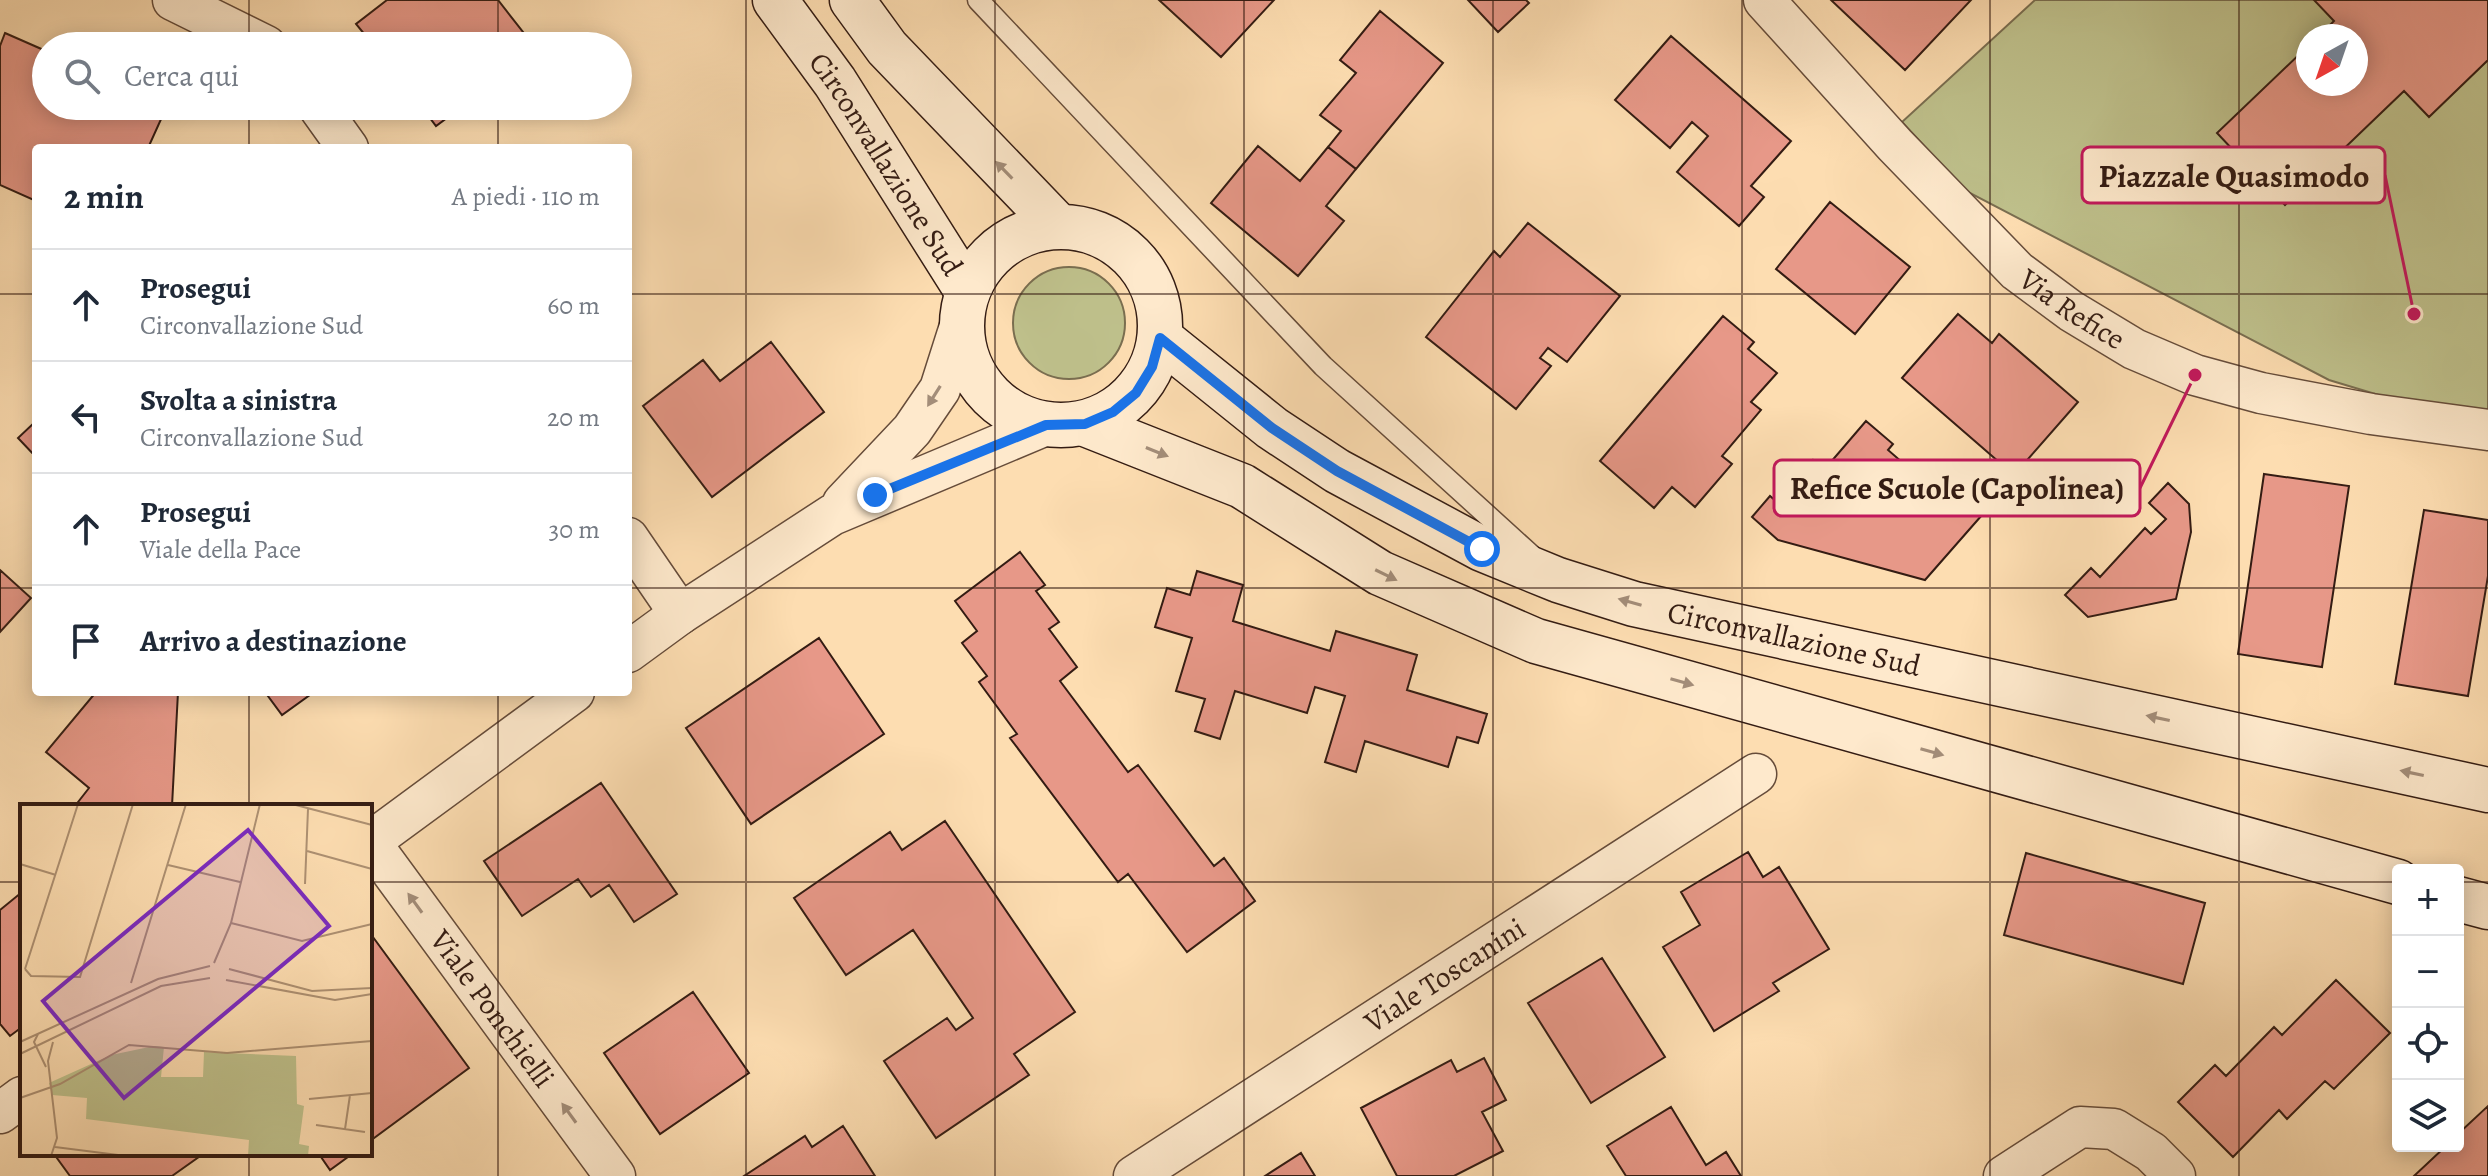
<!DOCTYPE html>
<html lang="it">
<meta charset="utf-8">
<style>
:root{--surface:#fff;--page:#f6f6f7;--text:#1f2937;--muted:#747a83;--line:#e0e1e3}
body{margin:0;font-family:Alegreya,serif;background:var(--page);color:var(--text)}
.controls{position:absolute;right:24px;bottom:24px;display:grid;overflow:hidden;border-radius:8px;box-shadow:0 4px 20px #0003}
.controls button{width:72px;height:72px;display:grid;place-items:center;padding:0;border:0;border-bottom:2px solid var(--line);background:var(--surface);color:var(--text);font:40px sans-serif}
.compass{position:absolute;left:2296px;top:24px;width:72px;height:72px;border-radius:50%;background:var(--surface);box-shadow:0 4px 20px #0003;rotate:220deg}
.stop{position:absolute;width:24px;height:24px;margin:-18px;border:6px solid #1a73e8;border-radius:50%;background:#fff}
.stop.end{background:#1a73e8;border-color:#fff;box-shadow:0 2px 8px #0008}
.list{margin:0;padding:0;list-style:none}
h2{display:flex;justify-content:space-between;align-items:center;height:104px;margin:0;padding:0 32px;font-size:34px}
h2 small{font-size:26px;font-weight:400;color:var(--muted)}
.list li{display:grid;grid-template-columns:52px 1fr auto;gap:24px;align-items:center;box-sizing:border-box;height:112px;padding:0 32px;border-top:2px solid var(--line)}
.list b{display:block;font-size:30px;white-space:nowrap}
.list p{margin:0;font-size:26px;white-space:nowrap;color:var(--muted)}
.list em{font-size:26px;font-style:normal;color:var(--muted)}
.icon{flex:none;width:44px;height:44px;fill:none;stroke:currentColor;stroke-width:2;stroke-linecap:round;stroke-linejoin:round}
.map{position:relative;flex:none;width:2488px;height:1176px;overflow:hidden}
.search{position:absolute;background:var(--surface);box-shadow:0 4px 20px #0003;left:32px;top:32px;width:600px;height:88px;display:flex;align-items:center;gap:20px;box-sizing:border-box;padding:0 28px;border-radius:44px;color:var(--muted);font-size:30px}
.panel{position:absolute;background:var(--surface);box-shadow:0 4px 20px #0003;left:32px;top:144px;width:600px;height:552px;border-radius:8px}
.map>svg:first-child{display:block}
</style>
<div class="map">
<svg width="2488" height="1176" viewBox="0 0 2488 1176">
<rect width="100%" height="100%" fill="#fdddb1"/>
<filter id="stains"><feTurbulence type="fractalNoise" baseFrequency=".0025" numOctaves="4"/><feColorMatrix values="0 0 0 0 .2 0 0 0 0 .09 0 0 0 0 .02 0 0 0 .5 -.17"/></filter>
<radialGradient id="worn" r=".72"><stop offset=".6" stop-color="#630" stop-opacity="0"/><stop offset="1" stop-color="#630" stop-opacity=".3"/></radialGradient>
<path fill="#bfc18c" stroke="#7a6e50" stroke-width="2" fill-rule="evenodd" d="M2035 0H2488V428L2329 380 1966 191 1902 122ZM2308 36H2356V84H2308Z
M1013 323a56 56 0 1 1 112 0a56 56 0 1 1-112 0Z"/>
<path fill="#e79888" stroke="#341c13" stroke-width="2" d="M387 0H498L534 46H374L356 24Z
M1159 0H1274L1221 57Z
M1468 0H1526L1529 3 1498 32Z
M1831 0H1971L1905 70Z
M2314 0H2488V60L2429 117 2404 91 2285 205 2217 133 2308 46V84H2356V36H2319L2334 21Z
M1380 11 1443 63 1356 169 1328 147 1341 131 1320 115 1356 73 1340 60Z
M5 33 46 51V106H167L148 148H36V201L0 185V46Z
M1671 36 1791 141 1751 186 1764 197 1739 226 1677 172 1708 136 1692 122 1670 148 1615 100Z
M421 106H463L436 126Z
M1258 146 1300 181 1328 147 1356 169 1326 206 1344 221 1298 276 1211 203Z
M1830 202 1910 267 1855 334 1776 269Z
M1528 223 1620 296 1567 362 1548 348 1540 358 1551 366 1516 409 1426 337 1494 251 1500 257Z
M1958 314 1992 343 1999 334 2078 402 2014 475 1902 378Z
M1723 316 1754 342 1748 349 1777 373 1751 402 1761 410 1722 456 1732 464 1695 507 1672 487 1654 508 1600 461Z
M771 342 824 412 712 497 643 406 703 360 720 381Z
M36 421V457L18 438Z
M1866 421 1893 444 1888 450 1918 476 1925 467 1982 515 1925 580 1778 540 1752 517 1770 496 1777 502 1813 460 1824 470Z
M2264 474 2349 486 2322 667 2238 654Z
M2168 483 2189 504 2191 532 2176 599 2088 617 2065 595 2091 568 2100 577 2145 528 2151 534 2166 519 2149 503Z
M2424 510 2488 520V576L2468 696 2395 684Z
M1020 552 1045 585 1036 591 1059 622 1049 629 1077 667 1060 681 1128 772 1138 765 1214 866 1224 858 1255 901 1187 952 1128 874 1118 882 1010 738 1017 734 979 682 987 676 962 643 977 631 955 601Z
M0 570 31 598 0 632Z
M1197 571 1243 585 1233 621 1330 651 1336 631 1417 655 1407 690 1487 714 1478 743 1457 737 1448 767 1365 741 1356 772 1325 762 1345 696 1315 687 1307 713 1235 691 1220 739 1195 731 1205 699 1176 691 1192 638 1155 627 1167 588 1190 595Z
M819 638 884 734 751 824 686 728Z
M96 692H178L172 806H75L89 788 46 752Z
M265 692H314L282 715Z
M601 783 677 894 634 922 609 885 591 897 578 879 522 916 484 861Z
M945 821 1075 1012 1014 1054 1029 1075 936 1138 884 1061 947 1018 956 1030 973 1018 913 930 846 975 794 898 890 832 902 850Z
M1748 852 1763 877 1779 867 1829 949 1773 983 1779 991 1714 1031 1663 947 1700 925 1681 892Z
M2026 853 2205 903 2183 984 2004 935Z
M22 892V1027L10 1036 0 1024V910Z
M370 933 469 1068 370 1141Z
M1602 958 1665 1057 1591 1103 1528 1003Z
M2336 980 2390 1033 2334 1089 2325 1081 2287 1119 2279 1110 2233 1157 2178 1102 2215 1065 2226 1076 2274 1027 2282 1035Z
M693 992 749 1073 660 1134 604 1053Z
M1484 1058 1506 1100 1482 1112 1503 1151 1454 1176H1397L1361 1108 1451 1060 1457 1072Z
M2488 1106V1176H2414L2446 1146H2458V1134Z
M1671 1107 1706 1165 1726 1152 1741 1176H1626L1607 1146Z
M843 1126 875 1176H744L805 1136 812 1147Z
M1301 1153 1315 1176H1265Z
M54 1154H203L172 1176H70Z
M319 1154H352L330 1170Z"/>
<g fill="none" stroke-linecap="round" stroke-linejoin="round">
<g stroke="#664c3a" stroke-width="23">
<path id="lane" d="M978 0 1323 366 1531 555"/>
</g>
<g stroke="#664c3a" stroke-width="43">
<g id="street">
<path d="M173 0 266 46"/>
<path id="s1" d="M1764 0 1895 145 2017 271 2071 311 2134 349 2195 375 2261 393 2371 414 2488 430"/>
<path d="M318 106 348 148"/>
<path d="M843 503 912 430 940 389 961 323"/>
<path d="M628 538 680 614"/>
<path d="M628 652 680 614 832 515 1046 425"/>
<path id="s2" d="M574 692 370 842 615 1176"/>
<path d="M0 1113 22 1097"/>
<path id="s3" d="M1134 1176 1756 774"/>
<path d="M2004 1176 2080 1127 2114 1129 2151 1152 2175 1176"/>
</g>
</g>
<g stroke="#341c13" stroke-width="47">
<g id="secondary">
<path id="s4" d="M775 0 835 82 967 291"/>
<path d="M852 0 887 48 1058 226"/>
<circle cx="1061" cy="326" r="99"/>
<path id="s5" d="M1160 338 1272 428 1337 471 1482 549 1558 580 1634 604 2488 790"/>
<path d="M1085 424 1242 486 1380 573 1536 641 2398 882"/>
<path d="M2458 899 2488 907"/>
</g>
</g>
<use href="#lane" stroke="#fee9cc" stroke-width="20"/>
<use href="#street" stroke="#fee9cc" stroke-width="40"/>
<use href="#secondary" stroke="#fee9cc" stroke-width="44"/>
</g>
<defs><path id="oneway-solid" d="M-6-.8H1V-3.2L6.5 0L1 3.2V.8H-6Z" transform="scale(2)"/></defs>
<g fill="#a38d79">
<use href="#oneway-solid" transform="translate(1004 170) rotate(-134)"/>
<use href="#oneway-solid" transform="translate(934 396) rotate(122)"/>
<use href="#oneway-solid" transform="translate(1157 452) rotate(22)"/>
<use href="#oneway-solid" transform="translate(1386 575) rotate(26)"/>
<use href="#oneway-solid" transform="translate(1630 602) rotate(-164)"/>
<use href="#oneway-solid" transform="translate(1682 682) rotate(16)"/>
<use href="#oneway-solid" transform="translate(2158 718) rotate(-168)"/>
<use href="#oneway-solid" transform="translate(1932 752) rotate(16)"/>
<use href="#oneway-solid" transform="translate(2412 773) rotate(-168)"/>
<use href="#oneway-solid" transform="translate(415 903) rotate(-126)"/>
<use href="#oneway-solid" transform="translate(569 1113) rotate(-126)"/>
</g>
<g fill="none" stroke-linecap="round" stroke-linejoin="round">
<path stroke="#1a73e8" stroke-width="10" d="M875 495 1046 425 1085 424 1113 412 1136 393 1152 367 1160 338 1272 428 1337 471 1482 549"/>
</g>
<path fill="none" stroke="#341c13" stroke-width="2" stroke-opacity="0.55" d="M249 0V46M498 0V46M746 0V1176M995 0V1176M1244 0V1176M1493 0V1176M1742 0V1176M1990 0V1176M2239 0V1176M249 106V148M498 106V148M0 294H36M628 294H2488M0 588H36M628 588H2488M249 692V806M498 692V1176M0 882H22M370 882H2398M2458 882H2488M249 1154V1176"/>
<g text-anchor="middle" stroke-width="7" stroke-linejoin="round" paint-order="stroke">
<g font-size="30" fill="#341c13" stroke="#fee9cc">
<text dy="10" stroke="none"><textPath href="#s4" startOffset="198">Circonvallazione Sud</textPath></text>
<text dy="10" stroke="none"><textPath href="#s1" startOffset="438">Via Refice</textPath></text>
<text dy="10" stroke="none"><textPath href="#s5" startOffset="712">Circonvallazione Sud</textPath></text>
<text dy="10" stroke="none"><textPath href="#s3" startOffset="370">Viale Toscanini</textPath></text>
<text dy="10" stroke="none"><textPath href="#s2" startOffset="460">Viale Ponchielli</textPath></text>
</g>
</g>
<g transform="translate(20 804)">
<rect width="352" height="352" fill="#fdddb1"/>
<path d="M134 242 144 243 141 273H183L184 248 276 252 277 300 284 302 279 340 289 342 288 352H228L229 336 66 315 67 294 32 291 29 279 91 251Z" fill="#bfc18c"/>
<path fill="none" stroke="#ad9072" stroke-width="2" d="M272 0 352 21M287 47 352 65M0 60 36 71M148 61 220 78M285 80 288 5M211 119 282 137 352 120M194 159 211 119 240 0M5 165 11 172 60 173 113 0M5 165 58 0M209 165 292 187 352 184M206 176 315 196 352 190M111 179 166 0M18 230 14 238 26 263M0 238 138 175 190 162M0 250 141 182 190 174M0 294 40 280 109 241 207 249 352 237M289 295 352 289M296 321 345 328M325 325 330 291M35 343 106 352M31 352 37 334 28 257 33 238"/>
<path fill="#7b2cbf" fill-opacity="0.15" stroke="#7b2cbf" stroke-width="4" d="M228 26 309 122 104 294 23 197Z"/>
<rect width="352" height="352" fill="none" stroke="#341c13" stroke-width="4"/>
</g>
<path fill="none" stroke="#c2185b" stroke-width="3" d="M2414 314L2385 175M2195 375L2140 488"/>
<g fill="#c2185b" stroke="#fee9cc" stroke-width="3">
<circle cx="2414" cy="314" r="8"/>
<circle cx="2195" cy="375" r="8"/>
</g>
<g fill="#fee9cc" stroke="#c2185b" stroke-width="3">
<rect x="2082" y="147" width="303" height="56" rx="8"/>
<rect x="1774" y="460" width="366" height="56" rx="8"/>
</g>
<g font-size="32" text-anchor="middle" font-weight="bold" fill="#341c13">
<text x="2234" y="187">Piazzale Quasimodo</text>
<text x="1957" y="499">Refice Scuole (Capolinea)</text>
</g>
<rect width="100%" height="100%" filter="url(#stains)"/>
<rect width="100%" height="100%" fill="url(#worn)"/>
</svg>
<div class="controls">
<button>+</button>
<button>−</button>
<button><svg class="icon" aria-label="locate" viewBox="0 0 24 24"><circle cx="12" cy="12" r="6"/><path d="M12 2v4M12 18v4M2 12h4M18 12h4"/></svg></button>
<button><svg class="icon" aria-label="layers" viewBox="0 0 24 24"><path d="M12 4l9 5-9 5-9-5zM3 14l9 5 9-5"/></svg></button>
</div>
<svg class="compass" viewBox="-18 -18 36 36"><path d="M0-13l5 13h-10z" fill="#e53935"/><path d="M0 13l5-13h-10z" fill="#747a83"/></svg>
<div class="stop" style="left:1482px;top:549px"></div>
<div class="stop end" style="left:875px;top:495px"></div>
<div class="search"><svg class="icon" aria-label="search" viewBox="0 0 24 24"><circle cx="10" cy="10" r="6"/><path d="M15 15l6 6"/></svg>Cerca qui</div>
<section class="panel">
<h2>2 min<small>A piedi · 110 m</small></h2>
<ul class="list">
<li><svg class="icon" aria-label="ahead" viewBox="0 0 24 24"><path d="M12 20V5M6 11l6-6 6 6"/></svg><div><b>Prosegui</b><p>Circonvallazione Sud</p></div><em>60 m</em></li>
<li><svg class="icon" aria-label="left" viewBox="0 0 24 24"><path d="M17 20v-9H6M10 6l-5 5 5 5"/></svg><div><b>Svolta a sinistra</b><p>Circonvallazione Sud</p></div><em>20 m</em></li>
<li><svg class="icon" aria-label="ahead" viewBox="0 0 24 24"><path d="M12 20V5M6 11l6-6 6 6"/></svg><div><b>Prosegui</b><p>Viale della Pace</p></div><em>30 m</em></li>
<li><svg class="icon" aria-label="arrive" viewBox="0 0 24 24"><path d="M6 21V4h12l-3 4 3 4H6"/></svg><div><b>Arrivo a destinazione</b></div></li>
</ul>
</section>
</div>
